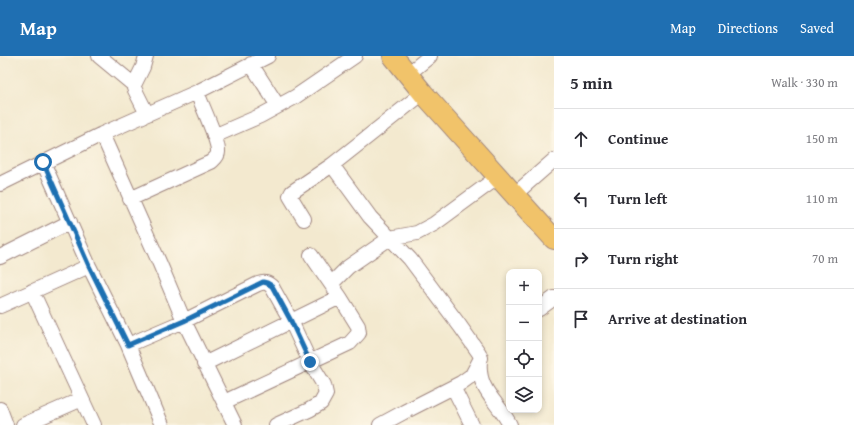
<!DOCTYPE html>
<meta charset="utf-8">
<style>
:root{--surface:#fff;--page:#f7f7f7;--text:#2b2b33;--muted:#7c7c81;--line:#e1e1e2;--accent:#1f6fb2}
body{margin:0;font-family:"Gentium Book Plus",serif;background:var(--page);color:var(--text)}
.controls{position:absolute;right:12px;bottom:12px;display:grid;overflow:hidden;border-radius:8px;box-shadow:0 2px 6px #0003}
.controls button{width:36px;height:36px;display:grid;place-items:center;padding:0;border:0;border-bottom:1px solid var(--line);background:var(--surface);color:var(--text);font:20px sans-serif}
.stop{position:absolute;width:12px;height:12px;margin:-9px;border:3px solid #1f6fb2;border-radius:50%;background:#fff}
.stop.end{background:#1f6fb2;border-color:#fff;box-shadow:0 1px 4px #0008}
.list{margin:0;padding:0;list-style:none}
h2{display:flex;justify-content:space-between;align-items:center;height:52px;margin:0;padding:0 16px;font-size:17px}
h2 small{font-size:13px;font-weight:400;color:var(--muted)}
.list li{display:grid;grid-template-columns:26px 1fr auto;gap:12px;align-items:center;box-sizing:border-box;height:60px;padding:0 16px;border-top:1px solid var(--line)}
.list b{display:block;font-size:15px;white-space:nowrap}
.list em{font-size:13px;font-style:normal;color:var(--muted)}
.icon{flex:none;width:22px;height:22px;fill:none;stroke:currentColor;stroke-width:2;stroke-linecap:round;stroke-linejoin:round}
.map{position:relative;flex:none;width:554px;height:369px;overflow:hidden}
header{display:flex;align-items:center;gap:24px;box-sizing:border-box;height:56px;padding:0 20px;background:var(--accent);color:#fff}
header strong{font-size:19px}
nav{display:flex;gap:22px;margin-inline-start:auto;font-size:14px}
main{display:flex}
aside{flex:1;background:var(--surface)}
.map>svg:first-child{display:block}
</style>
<header>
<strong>Map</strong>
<nav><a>Map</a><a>Directions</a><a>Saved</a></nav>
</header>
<main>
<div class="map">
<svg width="554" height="369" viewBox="0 0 554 369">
<rect width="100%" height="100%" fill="#fcf5e5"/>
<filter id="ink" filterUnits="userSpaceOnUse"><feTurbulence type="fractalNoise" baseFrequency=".025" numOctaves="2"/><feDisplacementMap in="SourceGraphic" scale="8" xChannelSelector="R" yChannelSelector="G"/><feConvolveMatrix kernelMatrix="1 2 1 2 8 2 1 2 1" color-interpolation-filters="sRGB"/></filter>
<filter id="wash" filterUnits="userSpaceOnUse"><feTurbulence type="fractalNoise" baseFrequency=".012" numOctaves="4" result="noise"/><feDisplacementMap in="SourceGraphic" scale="16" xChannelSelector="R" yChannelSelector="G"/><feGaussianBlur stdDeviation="0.9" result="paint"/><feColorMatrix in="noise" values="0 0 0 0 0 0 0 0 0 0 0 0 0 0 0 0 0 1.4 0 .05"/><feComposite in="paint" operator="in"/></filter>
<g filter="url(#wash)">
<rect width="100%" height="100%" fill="#f3e9cf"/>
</g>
<g filter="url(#ink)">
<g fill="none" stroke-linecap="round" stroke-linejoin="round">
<g stroke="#9e847d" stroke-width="16">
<path id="minor" d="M99 0 134 29
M146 0 143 11 134 29V32L147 58
M251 8 278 50
M408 18 430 0
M102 78 160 208 184 265 235 369
M214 80 260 60 295 41 355 0
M43 106 89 210 128 289 162 369
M332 109 370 161 410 203 460 270 479 297 481 302 472 319 461 327 404 356 380 369
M0 128 102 78 197 36 268 0
M514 139 554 104
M130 143 211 106C214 103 218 101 218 96 219 85 201 48 197 36
M304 163 290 140 292 136 332 109 423 37
M0 201 70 166
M331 228 348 211 390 182 417 177 434 168 498 121
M32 235 94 369
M0 250 89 210
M539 253 554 242
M128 289 184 265 258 228C264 226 267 226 272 231L291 265 310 306 324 329 326 338 321 347 309 354 276 369
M480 305C477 335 499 346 510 369
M204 308 340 241
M453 331 472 369
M224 346 350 287 359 277 358 270 340 241 311 199
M0 353 6 369
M23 369 82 343"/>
</g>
<g stroke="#9e847d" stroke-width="22">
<path id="highway" d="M393 0 423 37 554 183"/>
</g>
<use href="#minor" stroke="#fff" stroke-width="14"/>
<use href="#highway" stroke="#f1c36a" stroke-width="20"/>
</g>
</g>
<g fill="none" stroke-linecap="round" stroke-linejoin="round" filter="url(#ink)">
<path stroke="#1f6fb2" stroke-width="5" d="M43 106 89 210 128 289 184 265 263 226 267 227 272 230 291 265 310 306"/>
</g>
</svg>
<div class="controls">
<button>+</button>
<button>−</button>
<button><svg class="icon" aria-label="locate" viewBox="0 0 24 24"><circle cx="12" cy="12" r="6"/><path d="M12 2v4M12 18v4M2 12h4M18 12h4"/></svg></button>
<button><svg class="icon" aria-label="layers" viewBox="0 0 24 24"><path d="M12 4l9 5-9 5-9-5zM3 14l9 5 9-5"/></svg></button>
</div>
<div class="stop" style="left:43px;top:106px"></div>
<div class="stop end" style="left:310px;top:306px"></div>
</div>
<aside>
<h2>5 min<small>Walk · 330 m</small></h2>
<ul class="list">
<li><svg class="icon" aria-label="ahead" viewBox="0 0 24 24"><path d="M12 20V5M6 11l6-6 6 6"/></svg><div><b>Continue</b></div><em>150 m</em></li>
<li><svg class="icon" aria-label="left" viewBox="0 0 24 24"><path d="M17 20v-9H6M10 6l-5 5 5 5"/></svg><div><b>Turn left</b></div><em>110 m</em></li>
<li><svg class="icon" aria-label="right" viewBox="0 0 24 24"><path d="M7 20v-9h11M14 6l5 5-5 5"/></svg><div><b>Turn right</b></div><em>70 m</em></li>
<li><svg class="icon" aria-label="arrive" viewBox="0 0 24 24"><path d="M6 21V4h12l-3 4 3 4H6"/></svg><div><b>Arrive at destination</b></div></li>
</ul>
</aside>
</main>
